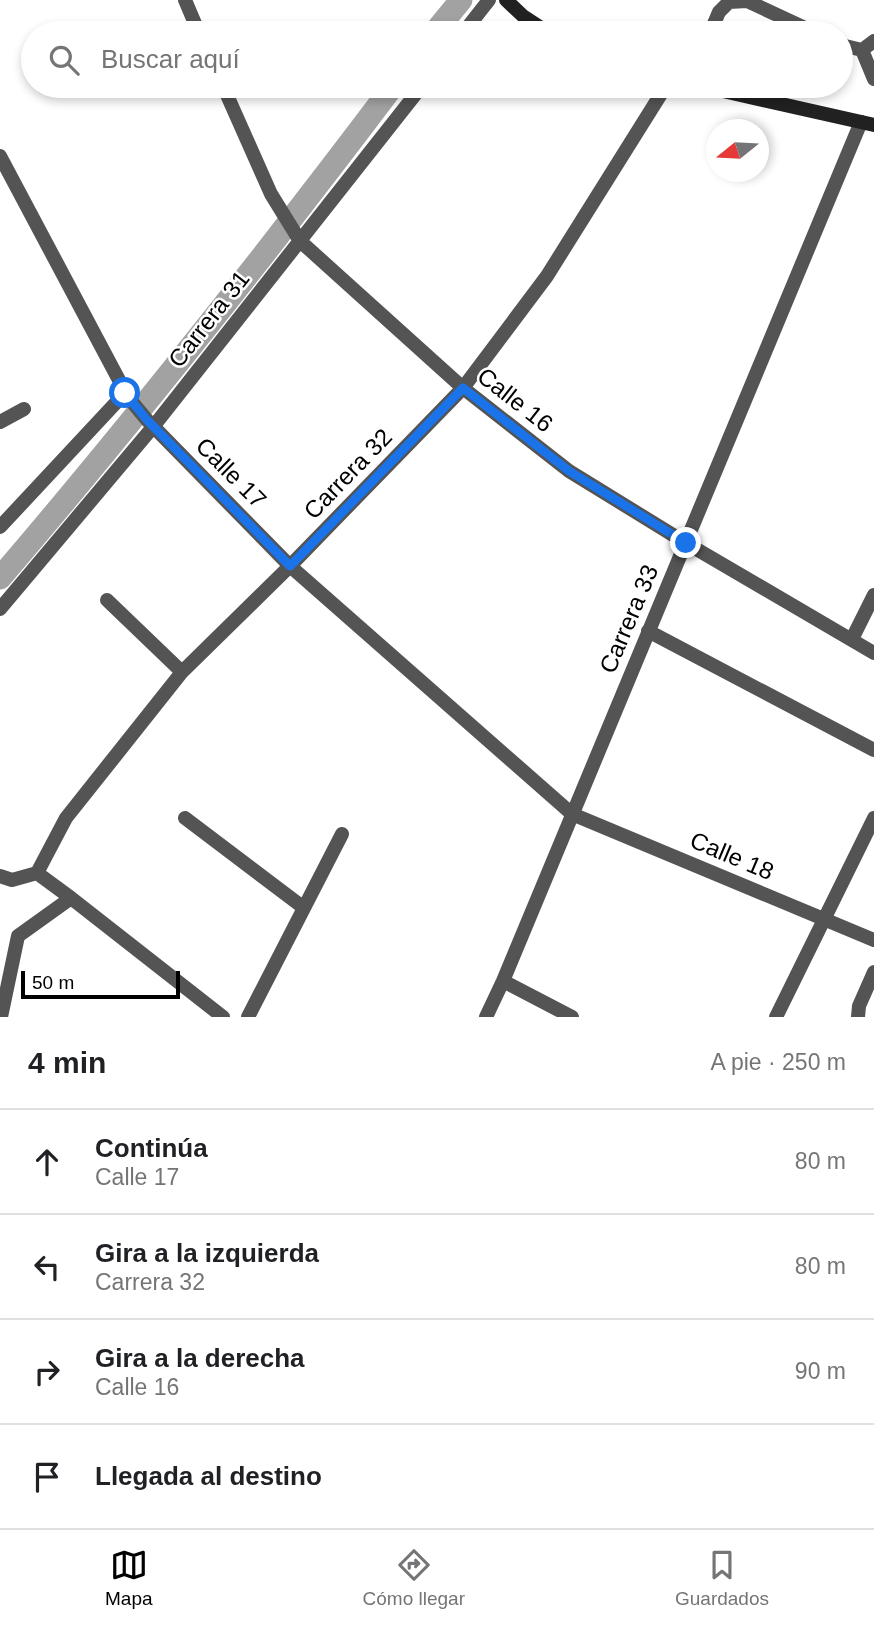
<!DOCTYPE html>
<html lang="es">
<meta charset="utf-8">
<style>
:root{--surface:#fff;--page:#f2f2f2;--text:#202124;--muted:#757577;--line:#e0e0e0;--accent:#000}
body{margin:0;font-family:Helvetica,sans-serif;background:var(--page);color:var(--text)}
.compass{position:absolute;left:706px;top:119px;width:63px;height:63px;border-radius:50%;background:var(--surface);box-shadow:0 4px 10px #0003;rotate:252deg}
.scale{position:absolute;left:21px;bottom:18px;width:159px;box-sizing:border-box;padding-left:7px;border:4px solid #000;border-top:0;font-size:19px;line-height:24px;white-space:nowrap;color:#000;-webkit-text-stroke:5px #fff;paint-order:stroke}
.stop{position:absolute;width:21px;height:21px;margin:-16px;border:5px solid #1a73e8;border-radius:50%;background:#fff}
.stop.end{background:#1a73e8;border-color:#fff;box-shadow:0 2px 7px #0008}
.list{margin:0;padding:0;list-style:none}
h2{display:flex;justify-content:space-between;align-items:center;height:91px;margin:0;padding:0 28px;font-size:30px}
h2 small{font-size:23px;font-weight:400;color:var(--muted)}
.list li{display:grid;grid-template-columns:46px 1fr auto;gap:21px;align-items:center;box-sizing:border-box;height:105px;padding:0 28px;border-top:2px solid var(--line)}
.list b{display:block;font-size:26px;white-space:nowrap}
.list p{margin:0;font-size:23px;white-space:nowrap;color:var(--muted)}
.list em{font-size:23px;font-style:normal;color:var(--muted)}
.icon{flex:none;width:38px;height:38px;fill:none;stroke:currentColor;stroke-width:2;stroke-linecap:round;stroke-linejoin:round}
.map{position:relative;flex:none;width:874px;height:1017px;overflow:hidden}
.search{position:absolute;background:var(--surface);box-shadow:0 4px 10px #0003;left:21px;right:21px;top:21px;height:77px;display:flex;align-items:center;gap:18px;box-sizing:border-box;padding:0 24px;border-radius:38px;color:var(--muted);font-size:26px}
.sheet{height:511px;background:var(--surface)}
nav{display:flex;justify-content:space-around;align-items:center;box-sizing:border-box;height:98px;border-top:2px solid var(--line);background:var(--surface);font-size:19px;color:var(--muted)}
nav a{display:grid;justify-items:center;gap:4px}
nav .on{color:var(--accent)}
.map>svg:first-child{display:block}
</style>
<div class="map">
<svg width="874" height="1017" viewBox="0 0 874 1017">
<rect width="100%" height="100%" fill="#fff"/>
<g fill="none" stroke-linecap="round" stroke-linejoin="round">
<path stroke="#a2a2a2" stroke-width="23" d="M434 33 461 0
M0 578C136 419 267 253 393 86"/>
<path stroke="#545454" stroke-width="14" d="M185 0 199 33
M729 2 747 1 816 33
M463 33 489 0
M710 33 719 12 731 0
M841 45 862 50 874 41
M862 50 874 79
M223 86 271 194 300 241 463 388 569 471 686 543 874 653
M0 156 128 397 147 420 290 566 572 814 874 940
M0 422 24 409
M0 527 125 393
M107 600 182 672
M0 609 153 427 422 86
M648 631 874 750
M852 639 874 595
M185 818 304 908
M37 873 66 818 182 672 290 566 463 388 547 276 666 86
M37 873 71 898 223 1017
M0 876 12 880 37 873
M503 981 572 1017
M1 1017 18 936 71 898
M248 1017 342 834
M486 1017 503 981 861 122
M776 1017 874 818
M858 1017 859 1006 874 972"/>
<path stroke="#212121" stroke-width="14" d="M506 0 523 16 549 33
M701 86 874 125"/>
</g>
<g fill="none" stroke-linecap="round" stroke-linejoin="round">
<path stroke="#1a73e8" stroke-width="9" d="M125 393 147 420 290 566 463 388 569 471 686 543"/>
</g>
<g text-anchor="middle" stroke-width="5" stroke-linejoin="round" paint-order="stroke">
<g font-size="24" fill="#000" stroke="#fff">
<text transform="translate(209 319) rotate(-52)" y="8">Carrera 31</text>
<text transform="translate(515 400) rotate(38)" y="8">Calle 16</text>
<text transform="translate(231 473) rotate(45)" y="8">Calle 17</text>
<text transform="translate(348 474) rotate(-46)" y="8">Carrera 32</text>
<text transform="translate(629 619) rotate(-67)" y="8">Carrera 33</text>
<text transform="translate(732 856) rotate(23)" y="8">Calle 18</text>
</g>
</g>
</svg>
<svg class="compass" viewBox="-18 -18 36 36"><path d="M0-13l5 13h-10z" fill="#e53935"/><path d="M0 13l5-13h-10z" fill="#757577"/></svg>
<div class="scale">50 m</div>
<div class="stop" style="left:125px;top:393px"></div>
<div class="stop end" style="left:686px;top:543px"></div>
<div class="search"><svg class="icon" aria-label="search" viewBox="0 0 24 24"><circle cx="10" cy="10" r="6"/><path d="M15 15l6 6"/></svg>Buscar aquí</div>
</div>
<section class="sheet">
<h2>4 min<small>A pie · 250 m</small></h2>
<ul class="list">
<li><svg class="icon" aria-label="ahead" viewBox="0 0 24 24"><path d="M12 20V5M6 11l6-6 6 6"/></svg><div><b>Continúa</b><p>Calle 17</p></div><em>80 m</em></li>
<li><svg class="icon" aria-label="left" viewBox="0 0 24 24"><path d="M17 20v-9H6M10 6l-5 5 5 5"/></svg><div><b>Gira a la izquierda</b><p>Carrera 32</p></div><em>80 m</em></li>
<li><svg class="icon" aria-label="right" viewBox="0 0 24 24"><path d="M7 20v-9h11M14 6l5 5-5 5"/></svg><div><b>Gira a la derecha</b><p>Calle 16</p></div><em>90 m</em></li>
<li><svg class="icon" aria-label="arrive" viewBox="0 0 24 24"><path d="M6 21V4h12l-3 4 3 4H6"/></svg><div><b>Llegada al destino</b></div></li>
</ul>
</section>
<nav>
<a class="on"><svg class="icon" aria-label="map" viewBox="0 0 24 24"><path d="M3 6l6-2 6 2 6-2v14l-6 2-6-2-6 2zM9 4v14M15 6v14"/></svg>Mapa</a>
<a><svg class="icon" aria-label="directions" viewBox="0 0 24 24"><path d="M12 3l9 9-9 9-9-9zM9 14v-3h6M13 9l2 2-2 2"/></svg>Cómo llegar</a>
<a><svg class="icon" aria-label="saved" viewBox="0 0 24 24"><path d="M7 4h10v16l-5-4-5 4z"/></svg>Guardados</a>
</nav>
